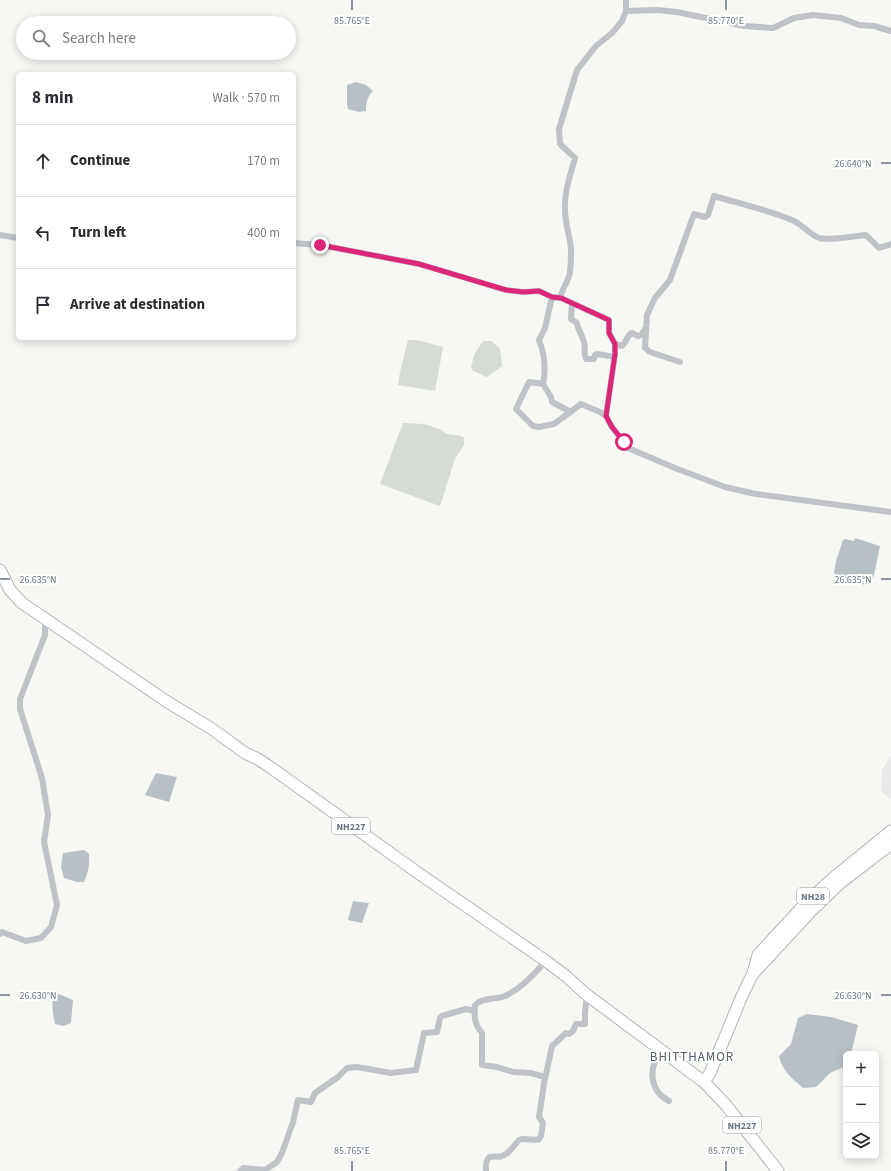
<!DOCTYPE html>
<meta charset="utf-8">
<style>
:root{--surface:#fff;--page:#f2f2f3;--text:#2b2b33;--muted:#7c7c81;--line:#e1e1e2}
body{margin:0;font-family:"Source Sans 3",sans-serif;background:var(--page);color:var(--text)}
.controls{position:absolute;right:12px;bottom:12px;display:grid;overflow:hidden;border-radius:6px;box-shadow:0 2px 10px #0003}
.controls button{width:36px;height:36px;display:grid;place-items:center;padding:0;border:0;border-bottom:1px solid var(--line);background:var(--surface);color:var(--text);font:20px sans-serif}
.stop{position:absolute;width:12px;height:12px;margin:-9px;border:3px solid #db2777;border-radius:50%;background:#fff}
.stop.end{background:#db2777;border-color:#fff;box-shadow:0 1px 4px #0008}
.list{margin:0;padding:0;list-style:none}
h2{display:flex;justify-content:space-between;align-items:center;height:52px;margin:0;padding:0 16px;font-size:17px}
h2 small{font-size:13px;font-weight:400;color:var(--muted)}
.list li{display:grid;grid-template-columns:26px 1fr auto;gap:12px;align-items:center;box-sizing:border-box;height:72px;padding:0 16px;border-top:1px solid var(--line)}
.list b{display:block;font-size:15px;white-space:nowrap}
.list em{font-size:13px;font-style:normal;color:var(--muted)}
.icon{flex:none;width:22px;height:22px;fill:none;stroke:currentColor;stroke-width:2;stroke-linecap:round;stroke-linejoin:round}
.map{position:relative;flex:none;width:891px;height:1171px;overflow:hidden}
.search{position:absolute;background:var(--surface);box-shadow:0 2px 10px #0003;left:16px;top:16px;width:280px;height:44px;display:flex;align-items:center;gap:10px;box-sizing:border-box;padding:0 14px;border-radius:22px;color:var(--muted);font-size:15px}
.panel{position:absolute;background:var(--surface);box-shadow:0 2px 10px #0003;left:16px;top:72px;width:280px;height:268px;border-radius:6px}
.map>svg:first-child{display:block}
</style>
<div class="map">
<svg width="891" height="1171" viewBox="0 0 891 1171">
<rect width="100%" height="100%" fill="#f7f7f4"/>
<path fill="#e8e9e8" d="M891 755V799L881 791 882 770Z"/>
<path fill="#d6dbd4" d="M408 340H417L443 347 435 391 398 385 400 372Z
M483 341H492L500 349 502 366 487 377 473 371 471 368 474 355Z
M403 423 423 424 440 429 446 434 461 436 464 438V445L455 459 440 506 380 484Z"/>
<path fill="#b7c1c5" d="M356 82 366 85 373 91C367 97 366 103 366 111L359 112 348 109 347 103V85Z
M855 538 880 546 874 575 870 585C863 585 837 579 834 573L836 561 843 540 845 539 854 541Z
M156 773 177 777 169 802 145 795Z
M84 850 89 854C90 864 88 873 84 882H77L64 878 61 867 63 853Z
M353 901 369 903 362 923 348 920Z
M56 993 73 1000 71 1023 63 1026 55 1024C53 1013 50 1004 56 993Z
M807 1014 831 1017 858 1025 851 1054H846V1066L830 1073 816 1087 803 1088C792 1078 782 1071 779 1056L791 1044 798 1018Z"/>
<g fill="none" stroke-linecap="round" stroke-linejoin="round">
<g stroke="#b2b6b9" stroke-width="13">
<path id="highway" d="M0 570 10 590 22 603 166 701 212 729 245 753 258 759 270 767 421 875 546 961 567 977 587 995 704 1082 726 1105 778 1171
M753 973 758 955 805 904 832 879 891 831
M704 1082 710 1073 742 996 752 975 811 911 839 884 891 844"/>
</g>
<path stroke="#bfc2c6" stroke-width="6" d="M626 11 658 10 677 12 744 26 773 28 794 18 813 15 841 18 859 25 874 26 891 31
M0 235 18 238
M294 243 320 245 419 264 506 290 523 292 539 291 552 297 561 298 609 320V333L615 344V354L606 416 612 427 628 448 675 468 725 487 756 494 891 512
M552 297 545 328 539 340C545 355 546 369 543 384L529 382 516 409 533 426 539 427 554 424 581 404 600 412 606 416
M561 298C561 288 569 282 570 272 571 262 572 251 570 241 568 231 565 221 565 210 564 193 570 176 575 158L560 144 559 129 577 70 596 46 613 32 622 21 626 11V0
M572 303 571 319 577 323C578 330 582 335 584 342 586 348 583 353 586 359H594L595 355 597 354 615 357
M615 344 622 346C627 342 626 336 632 333L638 336 641 335 645 329
M680 362 650 352 645 348 647 315 655 298 670 280 694 214 705 217 708 215 714 196C741 204 769 210 794 221 803 225 810 235 819 238 830 241 854 236 866 235L879 248 891 244
M543 384 551 397 552 402 571 412
M0 934 2 932 26 941 41 938 51 927 57 905 44 842 48 815 42 778 20 709V699L45 635V619
M661 1050C649 1067 648 1090 669 1101
M545 1079 552 1046 566 1033 569 1034 573 1031 576 1024H585V1012L587 995
M240 1171 243 1168 265 1170 277 1162 282 1153 293 1122 298 1100 311 1102 315 1093 338 1077 347 1068 357 1067 391 1073 416 1070 424 1033 437 1032 440 1018 442 1016 466 1009 475 1011
M486 1171C485 1147 497 1162 506 1154 511 1151 515 1144 519 1140L522 1139 538 1140 541 1136 543 1123 539 1117 545 1077 531 1073 513 1072 497 1067 482 1065V1033C474 1024 474 1016 475 1005 483 997 495 1000 505 996 521 989 534 974 546 961"/>
<use href="#highway" stroke="#fff" stroke-width="11"/>
</g>
<g fill="none" stroke-linecap="round" stroke-linejoin="round">
<path stroke="#db2777" stroke-width="5" d="M320 245 419 264 506 290 523 292 539 291 552 297 561 298 609 320V333L615 344V354L606 416 612 427 624 442"/>
</g>
<path fill="none" stroke="#697682" stroke-width="1.5" d="M352 0V10M726 0V10M881 163H891M0 579H10M881 579H891M0 995H10M881 995H891M352 1161V1171M726 1161V1171"/>
<g text-anchor="middle" stroke-width="4" stroke-linejoin="round" paint-order="stroke">
<g fill="#fff" stroke="#969fa8" stroke-width="1">
<rect x="332" y="818" width="38" height="16" rx="3"/>
<rect x="797" y="888" width="32" height="16" rx="3"/>
<rect x="723" y="1117" width="38" height="16" rx="3"/>
</g>
<g font-size="10" font-weight="bold" fill="#697682">
<text x="351" y="830">NH227</text>
<text x="813" y="900">NH28</text>
<text x="742" y="1129">NH227</text>
</g>
<g font-size="13" letter-spacing="1" fill="#566068" stroke="#fff">
<text x="692" y="1061">BHITTHAMOR</text>
</g>
</g>
<g font-size="10" text-anchor="middle" fill="#697682" stroke="#fff" stroke-width="4" stroke-linejoin="round" paint-order="stroke">
<text x="352" y="24">85.765°E</text>
<text x="726" y="24">85.770°E</text>
<text x="853" y="167">26.640°N</text>
<text x="38" y="583">26.635°N</text>
<text x="853" y="583">26.635°N</text>
<text x="38" y="999">26.630°N</text>
<text x="853" y="999">26.630°N</text>
<text x="352" y="1154">85.765°E</text>
<text x="726" y="1154">85.770°E</text>
</g>
</svg>
<div class="controls">
<button>+</button>
<button>−</button>
<button><svg class="icon" aria-label="layers" viewBox="0 0 24 24"><path d="M12 4l9 5-9 5-9-5zM3 14l9 5 9-5"/></svg></button>
</div>
<div class="stop" style="left:624px;top:442px"></div>
<div class="stop end" style="left:320px;top:245px"></div>
<div class="search"><svg class="icon" aria-label="search" viewBox="0 0 24 24"><circle cx="10" cy="10" r="6"/><path d="M15 15l6 6"/></svg>Search here</div>
<section class="panel">
<h2>8 min<small>Walk · 570 m</small></h2>
<ul class="list">
<li><svg class="icon" aria-label="ahead" viewBox="0 0 24 24"><path d="M12 20V5M6 11l6-6 6 6"/></svg><div><b>Continue</b></div><em>170 m</em></li>
<li><svg class="icon" aria-label="left" viewBox="0 0 24 24"><path d="M17 20v-9H6M10 6l-5 5 5 5"/></svg><div><b>Turn left</b></div><em>400 m</em></li>
<li><svg class="icon" aria-label="arrive" viewBox="0 0 24 24"><path d="M6 21V4h12l-3 4 3 4H6"/></svg><div><b>Arrive at destination</b></div></li>
</ul>
</section>
</div>
